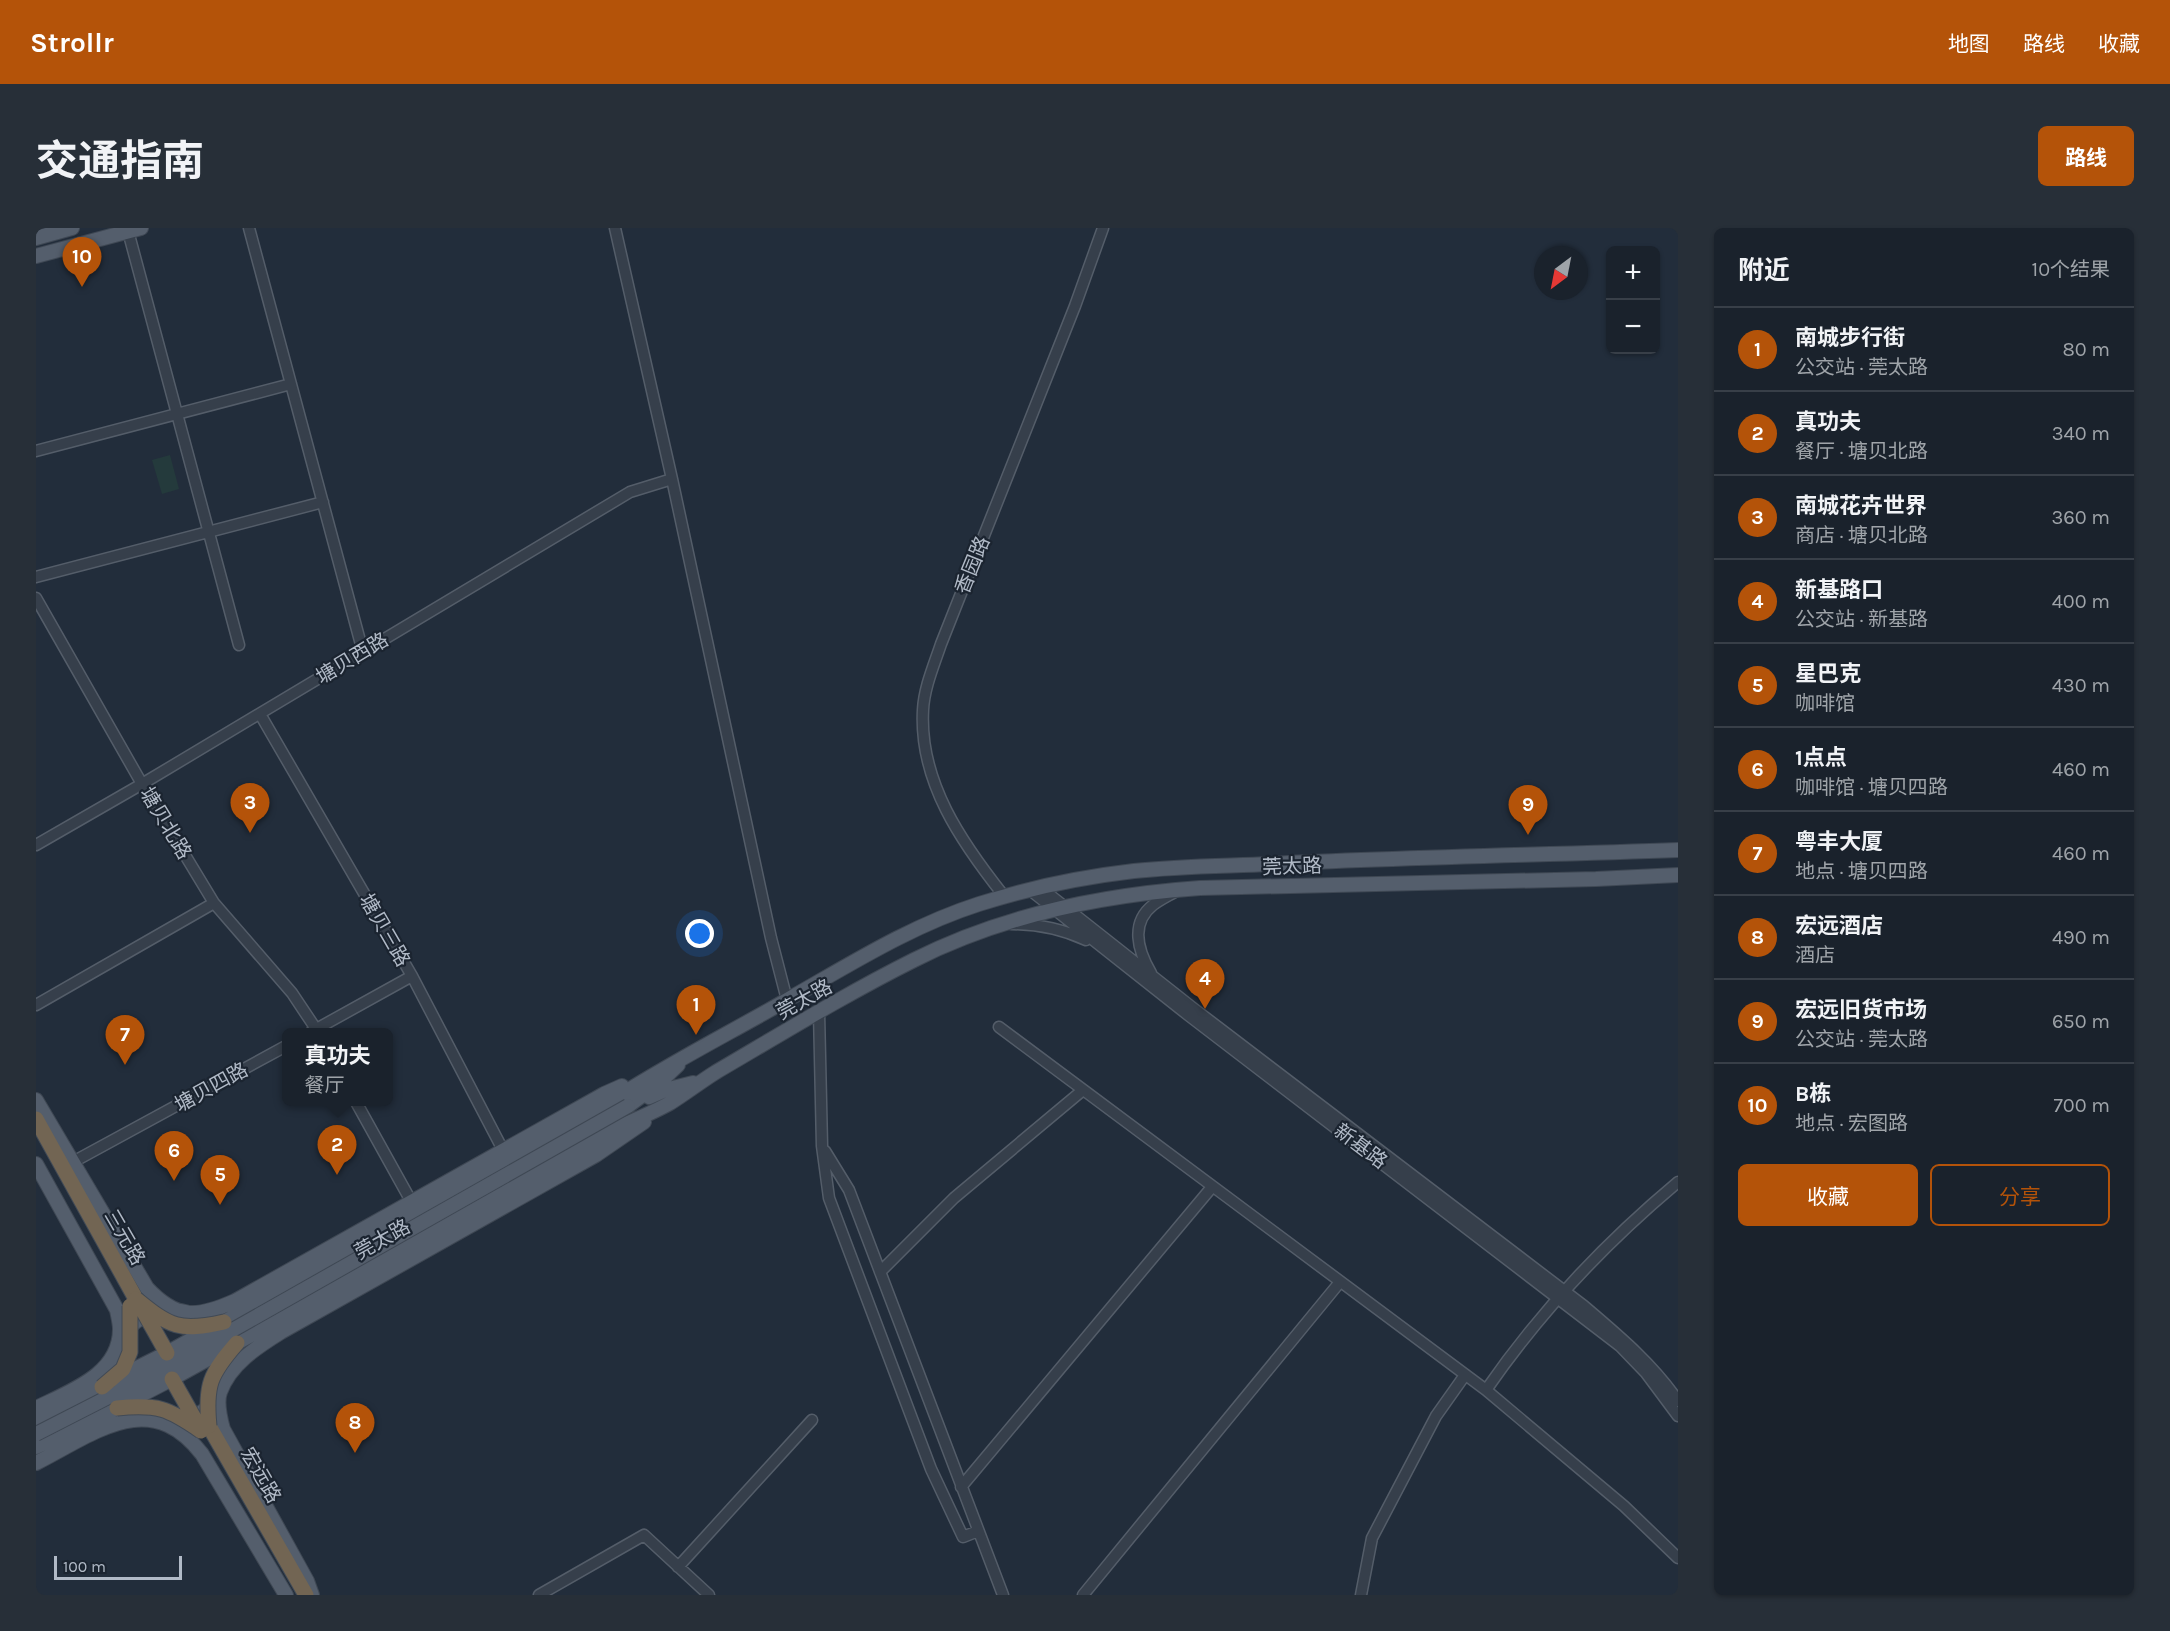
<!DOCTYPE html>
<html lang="zh">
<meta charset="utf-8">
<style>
:root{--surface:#1a222c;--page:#272f38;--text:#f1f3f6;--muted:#9fa4a9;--line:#383f48;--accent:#b45309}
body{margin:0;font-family:Karla,"Noto Sans SC",sans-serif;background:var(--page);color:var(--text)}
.controls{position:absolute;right:18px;top:18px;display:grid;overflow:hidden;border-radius:9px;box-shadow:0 2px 4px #0004}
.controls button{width:54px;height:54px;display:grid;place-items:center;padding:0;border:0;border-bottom:2px solid var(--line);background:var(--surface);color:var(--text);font:30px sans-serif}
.compass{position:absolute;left:1498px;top:18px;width:54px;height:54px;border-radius:50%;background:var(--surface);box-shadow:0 2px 4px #0004;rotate:212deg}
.scale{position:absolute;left:18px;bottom:15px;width:128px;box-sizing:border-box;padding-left:6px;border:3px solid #b1bac7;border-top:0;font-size:16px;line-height:21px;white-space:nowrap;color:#b1bac7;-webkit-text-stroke:4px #1b2430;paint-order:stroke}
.you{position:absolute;left:664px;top:706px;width:21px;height:21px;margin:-15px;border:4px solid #fff;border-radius:50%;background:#1a73e8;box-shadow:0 0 0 9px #1a73e833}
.badge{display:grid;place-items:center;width:39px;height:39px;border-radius:50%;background:var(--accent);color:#fff;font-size:20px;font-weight:700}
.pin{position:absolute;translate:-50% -50px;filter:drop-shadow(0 2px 3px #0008)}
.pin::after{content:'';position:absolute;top:32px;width:21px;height:18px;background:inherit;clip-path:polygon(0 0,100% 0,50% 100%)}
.popup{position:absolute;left:246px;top:800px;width:111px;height:78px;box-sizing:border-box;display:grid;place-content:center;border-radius:9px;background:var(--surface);filter:drop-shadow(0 2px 4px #0005);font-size:20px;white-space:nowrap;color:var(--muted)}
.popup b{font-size:22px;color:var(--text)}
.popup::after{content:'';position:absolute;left:50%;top:100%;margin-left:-12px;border:12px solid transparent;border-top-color:var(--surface)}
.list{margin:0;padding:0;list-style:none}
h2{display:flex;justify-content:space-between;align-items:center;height:78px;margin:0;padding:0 24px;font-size:26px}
h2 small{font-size:20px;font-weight:400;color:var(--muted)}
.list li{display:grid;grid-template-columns:39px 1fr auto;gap:18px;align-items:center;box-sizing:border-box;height:84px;padding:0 24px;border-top:2px solid var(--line)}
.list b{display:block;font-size:22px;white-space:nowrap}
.list p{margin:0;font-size:20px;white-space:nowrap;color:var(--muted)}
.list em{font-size:20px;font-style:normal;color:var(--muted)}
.actions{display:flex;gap:12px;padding:18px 24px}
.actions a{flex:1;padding:14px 0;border:2px solid var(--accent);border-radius:9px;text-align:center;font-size:21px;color:var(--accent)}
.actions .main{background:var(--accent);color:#fff}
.map{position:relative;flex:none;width:1642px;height:1367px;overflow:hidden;border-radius:9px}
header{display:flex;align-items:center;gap:36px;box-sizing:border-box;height:84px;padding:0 30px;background:var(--accent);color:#fff}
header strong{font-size:28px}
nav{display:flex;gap:33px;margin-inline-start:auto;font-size:21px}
.intro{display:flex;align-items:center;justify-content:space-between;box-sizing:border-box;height:144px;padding:0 36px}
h1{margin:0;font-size:42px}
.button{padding:15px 27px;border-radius:9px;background:var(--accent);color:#fff;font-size:21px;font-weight:700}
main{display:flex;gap:36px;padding:0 36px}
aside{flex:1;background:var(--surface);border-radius:9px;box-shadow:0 2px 4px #0004}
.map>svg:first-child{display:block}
</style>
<header>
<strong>Strollr</strong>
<nav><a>地图</a><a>路线</a><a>收藏</a></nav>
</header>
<div class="intro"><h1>交通指南</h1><a class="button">路线</a></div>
<main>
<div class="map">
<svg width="1642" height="1367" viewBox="0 0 1642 1367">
<rect width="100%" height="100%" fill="#222d3b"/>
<path fill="#243a3c" d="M134 227 143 261 126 266 116 232Z"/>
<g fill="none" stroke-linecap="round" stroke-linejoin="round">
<g stroke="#545d69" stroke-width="13">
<path id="minor" d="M213 0 327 424
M579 0 636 251 735 710 751 772
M92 3 203 417
M0 223 255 156
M0 349 287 274
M0 370 106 556 178 675 256 765 282 804
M224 486 376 748 467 922
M0 617 106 556 594 264 636 251
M1005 660 1157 780 1548 1078C1582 1107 1617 1136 1642 1173
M994 662 1152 787 1584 1118 1610 1145 1642 1188
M968 668C926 615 883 554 887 482 888 460 898 437 905 416L1039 78 1067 0
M975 696C1002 696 1026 701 1050 712
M1115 745C1102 723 1094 695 1117 677 1125 671 1134 667 1142 662
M0 777 178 675
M783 784 786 918 793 970 895 1241 927 1309 942 1303
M963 799 1450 1162 1588 1278 1642 1330
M275 804 376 748
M320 874 375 973
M789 923 813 962 967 1367
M37 934 250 818
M844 1044 918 970 1047 862
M1450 1162C1504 1084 1569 1015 1642 954
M925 1259 1176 959
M642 1339 776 1192
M503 1367 608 1307 673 1367
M1047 1367 1304 1054
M1325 1367 1336 1310 1400 1188 1429 1147"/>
</g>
<g stroke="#3f4854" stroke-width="16">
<path id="major" d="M0 10 36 0
M0 28 105 0
M613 869 629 862 657 855
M0 872 111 1060C141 1092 161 1090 199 1073L568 866 586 858
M592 878 623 855 642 837
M0 936 81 1082C82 1088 84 1095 84 1101 84 1146 35 1163 0 1180
M78 1138a56 56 0 1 1 112 0a56 56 0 1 1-112 0Z
M188 1094 569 877C628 838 690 807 751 772 813 737 874 698 943 676 993 660 1046 649 1098 643 1143 638 1189 638 1234 636 1370 629 1506 627 1642 622
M201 1115 585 898C601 891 618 884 634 875 650 865 664 854 680 844 745 806 810 766 878 732 967 687 1065 667 1164 660L1560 651 1642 647
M0 1192 66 1159
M0 1219 81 1180
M0 1235C59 1205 114 1159 166 1226L250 1367
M276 1367 271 1353 187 1201C184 1190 180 1175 184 1164 194 1136 221 1119 245 1104L560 927 608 894"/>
</g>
<g stroke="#414a56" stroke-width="17">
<path id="highway" d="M0 891 100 1071
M173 1198 270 1367"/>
</g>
<use href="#minor" stroke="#363f4b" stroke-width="10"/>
<use href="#major" stroke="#545e6c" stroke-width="14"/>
<use href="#highway" stroke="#726553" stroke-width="15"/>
<g stroke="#3f4854" stroke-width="16" stroke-linecap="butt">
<path id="major-bridge" d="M131 1125 181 1097
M143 1147 199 1116
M79 1151 123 1129
M82 1179 136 1151
M0 1206 133 1138 592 878"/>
</g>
<g stroke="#414a56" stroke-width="17" stroke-linecap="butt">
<path id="highway-bridge" d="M100 1071C134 1099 144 1104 188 1094
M105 1079 131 1125
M136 1151 162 1197
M66 1159 87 1141 94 1124V1078
M81 1180C121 1176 132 1180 165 1203
M173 1198C169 1157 174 1146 201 1115"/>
</g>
<use href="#major-bridge" stroke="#545e6c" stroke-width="14"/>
<use href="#highway-bridge" stroke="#726553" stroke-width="15"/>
</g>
<g text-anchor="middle" stroke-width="4.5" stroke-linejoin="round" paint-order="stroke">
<g font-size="20" fill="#b1bac7" stroke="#1b2430">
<text transform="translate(936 337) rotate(-68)" y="7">香园路</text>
<text transform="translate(316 430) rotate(-31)" y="7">塘贝西路</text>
<text transform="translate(130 595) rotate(59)" y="7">塘贝北路</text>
<text transform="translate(1256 638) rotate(-2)" y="7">莞太路</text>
<text transform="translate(349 702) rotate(60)" y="7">塘贝三路</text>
<text transform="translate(768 771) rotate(-29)" y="7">莞太路</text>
<text transform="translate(175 859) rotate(-29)" y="7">塘贝四路</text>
<text transform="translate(1325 918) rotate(37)" y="7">新基路</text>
<text transform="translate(89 1009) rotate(60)" y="7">三元路</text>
<text transform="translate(346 1011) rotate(-29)" y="7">莞太路</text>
<text transform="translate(225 1247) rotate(60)" y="7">宏远路</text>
</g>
</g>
</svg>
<div class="controls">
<button>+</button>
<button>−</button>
</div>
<svg class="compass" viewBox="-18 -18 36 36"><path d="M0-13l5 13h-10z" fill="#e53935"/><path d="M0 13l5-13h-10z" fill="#9fa4a9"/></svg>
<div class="scale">100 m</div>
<div class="you"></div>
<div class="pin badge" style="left:660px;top:807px">1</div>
<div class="pin badge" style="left:301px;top:947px">2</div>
<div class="popup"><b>真功夫</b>餐厅</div>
<div class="pin badge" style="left:214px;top:605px">3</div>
<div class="pin badge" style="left:1169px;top:781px">4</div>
<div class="pin badge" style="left:184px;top:977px">5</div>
<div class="pin badge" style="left:138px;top:953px">6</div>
<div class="pin badge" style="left:89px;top:837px">7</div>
<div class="pin badge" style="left:319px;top:1225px">8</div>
<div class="pin badge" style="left:1492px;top:607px">9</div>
<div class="pin badge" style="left:46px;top:59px">10</div>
</div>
<aside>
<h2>附近<small>10个结果</small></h2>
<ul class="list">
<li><span class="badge">1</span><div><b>南城步行街</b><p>公交站 · 莞太路</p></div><em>80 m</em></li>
<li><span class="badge">2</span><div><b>真功夫</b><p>餐厅 · 塘贝北路</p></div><em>340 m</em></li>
<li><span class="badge">3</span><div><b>南城花卉世界</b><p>商店 · 塘贝北路</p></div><em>360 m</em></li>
<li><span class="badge">4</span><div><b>新基路口</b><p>公交站 · 新基路</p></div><em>400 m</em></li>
<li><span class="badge">5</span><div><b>星巴克</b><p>咖啡馆</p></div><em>430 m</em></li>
<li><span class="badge">6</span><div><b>1点点</b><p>咖啡馆 · 塘贝四路</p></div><em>460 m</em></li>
<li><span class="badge">7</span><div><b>粤丰大厦</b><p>地点 · 塘贝四路</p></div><em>460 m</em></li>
<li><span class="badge">8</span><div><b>宏远酒店</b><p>酒店</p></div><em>490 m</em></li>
<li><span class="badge">9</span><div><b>宏远旧货市场</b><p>公交站 · 莞太路</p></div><em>650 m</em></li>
<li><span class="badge">10</span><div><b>B栋</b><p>地点 · 宏图路</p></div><em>700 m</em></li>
</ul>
<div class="actions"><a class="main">收藏</a><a>分享</a></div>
</aside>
</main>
